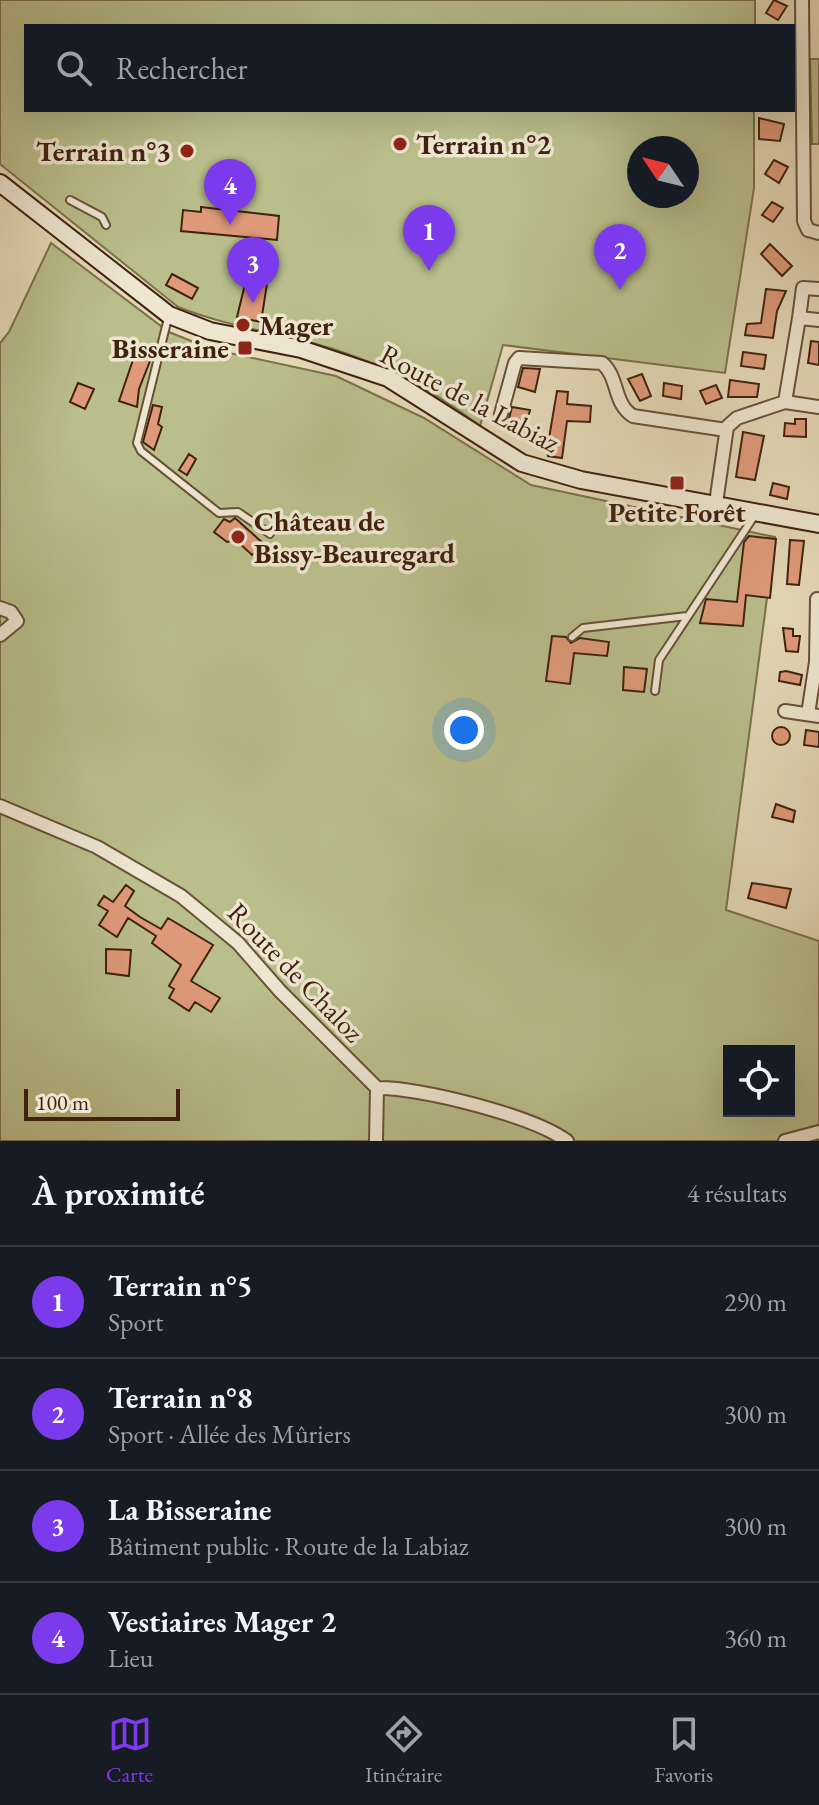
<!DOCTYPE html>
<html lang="fr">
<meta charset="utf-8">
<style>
:root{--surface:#171b24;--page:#242831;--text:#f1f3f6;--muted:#9ea1a6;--line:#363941;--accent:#7c3aed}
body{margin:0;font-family:"EB Garamond",serif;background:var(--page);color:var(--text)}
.controls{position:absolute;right:24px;bottom:24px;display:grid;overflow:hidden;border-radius:0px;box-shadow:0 8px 32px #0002}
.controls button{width:72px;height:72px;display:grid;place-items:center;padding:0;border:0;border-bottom:2px solid var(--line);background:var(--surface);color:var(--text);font:40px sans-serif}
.compass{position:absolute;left:627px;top:136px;width:72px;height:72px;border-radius:50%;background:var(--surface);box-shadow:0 8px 32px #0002;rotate:305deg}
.scale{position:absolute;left:24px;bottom:20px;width:156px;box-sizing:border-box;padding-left:8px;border:4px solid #40220e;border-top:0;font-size:22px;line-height:28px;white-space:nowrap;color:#40220e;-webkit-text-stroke:6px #eee6d1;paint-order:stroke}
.you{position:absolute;left:464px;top:730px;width:28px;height:28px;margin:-20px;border:6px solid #fff;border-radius:50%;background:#1a73e8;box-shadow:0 0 0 12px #1a73e833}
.badge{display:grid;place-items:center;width:52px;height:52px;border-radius:50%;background:var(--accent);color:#fff;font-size:26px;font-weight:700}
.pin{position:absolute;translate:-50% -66px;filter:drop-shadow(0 2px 4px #0008)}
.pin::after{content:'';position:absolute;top:42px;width:28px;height:24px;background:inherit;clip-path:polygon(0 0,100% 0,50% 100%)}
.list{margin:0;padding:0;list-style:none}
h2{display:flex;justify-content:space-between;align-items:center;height:104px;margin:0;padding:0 32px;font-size:34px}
h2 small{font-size:26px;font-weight:400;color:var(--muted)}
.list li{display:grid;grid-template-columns:52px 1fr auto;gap:24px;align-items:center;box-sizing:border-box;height:112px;padding:0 32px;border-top:2px solid var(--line)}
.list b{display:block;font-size:30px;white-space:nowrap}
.list p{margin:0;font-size:26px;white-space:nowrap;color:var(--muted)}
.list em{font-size:26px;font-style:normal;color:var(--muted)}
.icon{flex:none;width:44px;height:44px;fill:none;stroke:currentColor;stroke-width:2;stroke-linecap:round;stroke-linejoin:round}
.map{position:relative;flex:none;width:819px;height:1141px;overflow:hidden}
.search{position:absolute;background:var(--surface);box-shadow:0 8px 32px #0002;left:24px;right:24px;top:24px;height:88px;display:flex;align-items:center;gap:20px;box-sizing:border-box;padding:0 28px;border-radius:0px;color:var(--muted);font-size:30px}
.sheet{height:552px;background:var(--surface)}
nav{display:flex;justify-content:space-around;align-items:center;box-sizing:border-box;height:112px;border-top:2px solid var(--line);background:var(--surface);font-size:22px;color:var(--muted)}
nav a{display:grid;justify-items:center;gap:4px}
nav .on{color:var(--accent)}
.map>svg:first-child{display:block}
</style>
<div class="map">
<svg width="819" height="1141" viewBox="0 0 819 1141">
<rect width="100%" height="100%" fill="#e5d9b8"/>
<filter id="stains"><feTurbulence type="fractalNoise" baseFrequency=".0025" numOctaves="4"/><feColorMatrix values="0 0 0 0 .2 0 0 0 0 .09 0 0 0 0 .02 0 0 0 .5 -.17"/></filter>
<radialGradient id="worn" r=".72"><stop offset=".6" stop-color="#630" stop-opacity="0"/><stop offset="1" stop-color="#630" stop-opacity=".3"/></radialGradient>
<path fill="#b9be8b" stroke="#7c704c" stroke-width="2" fill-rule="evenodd" d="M0 0H755V26H26V110H754V188L725 373 503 345 480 426C428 386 374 359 309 342 265 331 221 324 178 307L0 164ZM639 148H687V196H639Z
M810 59H819V144H812Z
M51 243 169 332 211 349 336 376 424 418 531 485 775 537 726 910 819 941V1141H0V343L9 332ZM729 1051H789V1111H729Z"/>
<path fill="#df9a7a" stroke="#40220e" stroke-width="2" d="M774 0 787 6 778 20 766 13Z
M759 118 784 124 780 141 759 139Z
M774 160 788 167 779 183 765 174Z
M772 202 783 208 773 222 762 215Z
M201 207 279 216 277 240 181 231 183 210 201 212Z
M770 244 792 266 782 276 761 254Z
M255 268 269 271 261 322 237 317 245 284 251 279Z
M172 274 198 288 192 299 166 285Z
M766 289 786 291 777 311 773 338 745 335 747 324 761 323Z
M811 341 819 342V365L808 363Z
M136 351 152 356 139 389 137 407 119 401Z
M743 352 766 355 764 369 741 366Z
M523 368 540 369 535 392 518 387Z
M642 374 651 396 640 401 628 379Z
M730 380 759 384 757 397H728Z
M78 383 94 389 85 409 70 402Z
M664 383 682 386 681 399 663 396Z
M716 385 722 398 706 404 700 391Z
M557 391 568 392 567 404 591 406 590 422 567 421 562 458 548 456 547 450Z
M153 405 162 407 158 424 162 427 154 450 143 442Z
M512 407 530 410 524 433 507 426Z
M795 419H806V437L784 436 785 423 795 424Z
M743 432 764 436 755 480 736 477Z
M189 454 196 459 187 475 179 470Z
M773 483 789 487 787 499 770 495Z
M235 518 264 544 252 555 236 540 227 542 214 532 224 519 230 522Z
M749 536 776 539 770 598 746 595 743 626 700 623 706 599 737 602 744 542Z
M790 540 804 541 799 585 787 584Z
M783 628 793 629V636H800L798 652 786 651Z
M552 636 566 637 571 643 580 638 609 642 607 656 574 653 570 684 546 681Z
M624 667 647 669 644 692 623 690Z
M786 671 802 675 800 685 779 681 780 672Z
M772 736a9 9 0 1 1 18 0a9 9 0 1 1-18 0Z
M806 730 819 732V747L804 745Z
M776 804 795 811 793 822 772 817Z
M752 883 791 889 786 908 748 898Z
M126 885 134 891 125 906 140 917 161 929 168 918 213 945 191 981 220 998 211 1012 195 1002 189 1011 169 998 174 989 169 986 181 965 152 943 156 936 128 918 117 937 99 925 108 911 98 905 104 896 113 902Z
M106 949 131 950 129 976 106 973Z"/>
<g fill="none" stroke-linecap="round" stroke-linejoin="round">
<g stroke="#695038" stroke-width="10">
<path id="service" d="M70 200 102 217 106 225
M168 318 137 443 141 451 219 513 238 512 270 534
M572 637 583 628 687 616
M655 691 659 660 755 515"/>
</g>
<g stroke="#695038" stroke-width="16">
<path id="minor" d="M802 0 804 221 808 230 819 233
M799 318 803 288 819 289
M785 402 819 407
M501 414 515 363 519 358 602 363C619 377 613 404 633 416L726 430
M716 503 727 427 737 418 785 402 799 318 819 320
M0 608 11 612 17 621 0 635
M785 711 819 716
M808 714 816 662 817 599
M0 806 97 847 181 896 238 943 280 991 377 1088 376 1141
M377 1088C419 1087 533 1116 567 1141
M785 1141 819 1132"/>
</g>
<g stroke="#40220e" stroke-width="20">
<path id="secondary" d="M0 183 169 315 210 331 301 349 388 378 522 463 581 480 819 524"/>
</g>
<use href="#service" stroke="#eee6d1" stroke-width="6"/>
<use href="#minor" stroke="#eee6d1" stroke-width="12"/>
<use href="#secondary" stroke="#eee6d1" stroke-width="16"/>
</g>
<g fill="#8f2418" stroke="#eee6d1" stroke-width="3">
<circle cx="400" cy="144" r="8"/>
<circle cx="187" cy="151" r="8"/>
<circle cx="243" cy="325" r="8"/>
<rect x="237" y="340" width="16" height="16" rx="4"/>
<rect x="669" y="475" width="16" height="16" rx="4"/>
<circle cx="238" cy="537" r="8"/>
</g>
<g text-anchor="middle" stroke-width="7" stroke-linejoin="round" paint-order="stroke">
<g font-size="28" font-weight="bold" fill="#40220e" stroke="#eee6d1" text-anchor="start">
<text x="416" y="154">Terrain n°2</text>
<text x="171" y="161" text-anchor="end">Terrain n°3</text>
<text x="259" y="335">Mager</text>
<text x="229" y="358" text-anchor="end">Bisseraine</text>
<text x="677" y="522" text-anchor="middle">Petite Forêt</text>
<text x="254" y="531">Château de<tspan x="254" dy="32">Bissy-Beauregard</tspan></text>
</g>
<g font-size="28" fill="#40220e" stroke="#eee6d1">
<text transform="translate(470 398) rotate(28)" y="10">Route de la Labiaz</text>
<text transform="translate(296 972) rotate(46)" y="10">Route de Chaloz</text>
</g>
</g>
<rect width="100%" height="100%" filter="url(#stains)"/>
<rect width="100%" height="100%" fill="url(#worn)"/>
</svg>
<div class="controls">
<button><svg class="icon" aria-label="locate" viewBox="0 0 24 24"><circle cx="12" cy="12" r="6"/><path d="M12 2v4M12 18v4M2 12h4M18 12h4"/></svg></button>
</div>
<svg class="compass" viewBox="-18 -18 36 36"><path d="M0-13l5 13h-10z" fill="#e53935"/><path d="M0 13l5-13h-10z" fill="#9ea1a6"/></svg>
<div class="scale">100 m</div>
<div class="you"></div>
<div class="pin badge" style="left:429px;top:271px">1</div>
<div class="pin badge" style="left:620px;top:290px">2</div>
<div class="pin badge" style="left:253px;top:303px">3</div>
<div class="pin badge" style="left:230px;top:225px">4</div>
<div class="search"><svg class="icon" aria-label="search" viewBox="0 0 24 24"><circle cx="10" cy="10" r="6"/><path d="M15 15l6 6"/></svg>Rechercher</div>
</div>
<section class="sheet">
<h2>À proximité<small>4 résultats</small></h2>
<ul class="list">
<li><span class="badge">1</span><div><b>Terrain n°5</b><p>Sport</p></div><em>290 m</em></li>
<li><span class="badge">2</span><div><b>Terrain n°8</b><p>Sport · Allée des Mûriers</p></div><em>300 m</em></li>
<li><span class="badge">3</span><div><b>La Bisseraine</b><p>Bâtiment public · Route de la Labiaz</p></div><em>300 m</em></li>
<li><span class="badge">4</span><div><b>Vestiaires Mager 2</b><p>Lieu</p></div><em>360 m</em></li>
</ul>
</section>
<nav>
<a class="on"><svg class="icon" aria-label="map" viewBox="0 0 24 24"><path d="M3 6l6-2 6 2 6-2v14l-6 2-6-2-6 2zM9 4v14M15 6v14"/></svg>Carte</a>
<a><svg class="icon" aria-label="directions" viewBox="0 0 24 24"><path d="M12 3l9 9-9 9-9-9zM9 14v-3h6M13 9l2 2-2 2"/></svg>Itinéraire</a>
<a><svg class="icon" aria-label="saved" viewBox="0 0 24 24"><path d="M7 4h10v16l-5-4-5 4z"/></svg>Favoris</a>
</nav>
